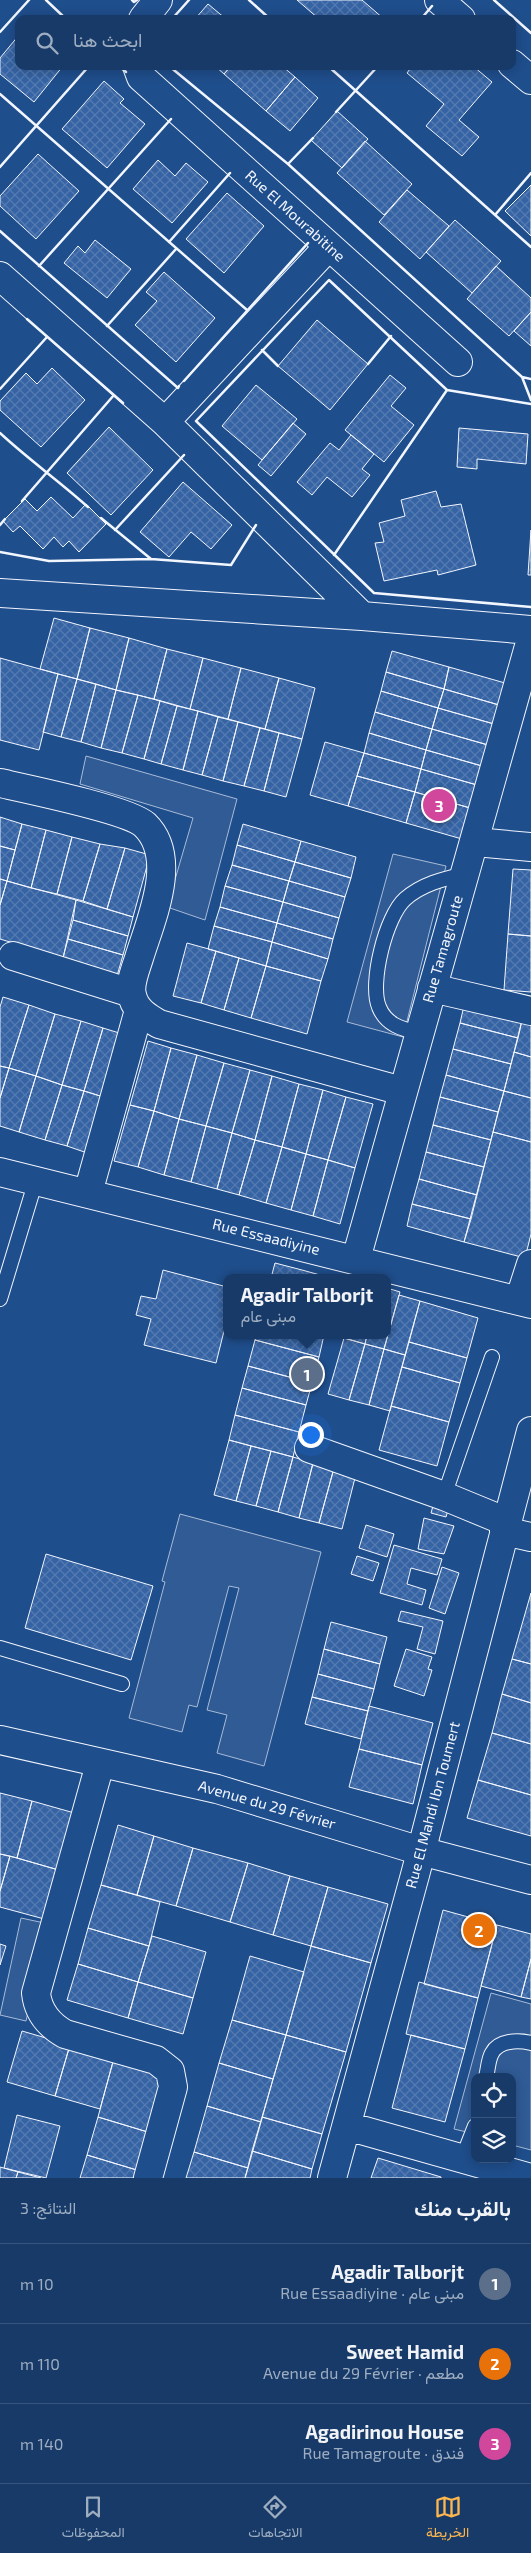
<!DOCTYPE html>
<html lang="ar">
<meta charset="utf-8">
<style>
:root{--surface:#173a69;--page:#244571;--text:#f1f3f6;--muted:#9eadc0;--line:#36547d;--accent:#ffb74d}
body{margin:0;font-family:"Exo 2",Vazirmatn,sans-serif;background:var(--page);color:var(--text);direction:rtl}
.controls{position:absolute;right:15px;bottom:15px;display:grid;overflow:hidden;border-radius:10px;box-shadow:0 2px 12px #0003}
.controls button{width:45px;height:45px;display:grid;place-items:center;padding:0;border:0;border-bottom:1px solid var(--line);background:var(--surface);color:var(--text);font:25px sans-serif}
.you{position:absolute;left:310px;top:1434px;width:18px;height:18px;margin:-12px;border:4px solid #fff;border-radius:50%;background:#1a73e8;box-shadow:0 0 0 8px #1a73e833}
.badge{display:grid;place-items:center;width:32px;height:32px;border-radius:50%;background:var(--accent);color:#fff;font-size:16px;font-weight:700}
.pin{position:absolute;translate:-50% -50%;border:2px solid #fff;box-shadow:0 1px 5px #0006}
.popup{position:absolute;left:223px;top:1274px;width:168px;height:65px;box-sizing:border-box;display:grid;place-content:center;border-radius:10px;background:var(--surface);filter:drop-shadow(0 1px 4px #0005);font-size:16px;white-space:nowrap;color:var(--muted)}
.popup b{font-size:19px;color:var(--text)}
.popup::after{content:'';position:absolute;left:50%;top:100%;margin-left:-10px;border:10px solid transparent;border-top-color:var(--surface)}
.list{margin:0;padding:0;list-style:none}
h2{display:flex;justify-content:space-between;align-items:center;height:65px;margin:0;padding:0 20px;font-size:21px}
h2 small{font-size:16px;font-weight:400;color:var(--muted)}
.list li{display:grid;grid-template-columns:32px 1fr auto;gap:15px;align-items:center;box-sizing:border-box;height:80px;padding:0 20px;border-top:1px solid var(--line)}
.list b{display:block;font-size:19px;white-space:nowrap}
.list p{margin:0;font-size:16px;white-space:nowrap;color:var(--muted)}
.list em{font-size:16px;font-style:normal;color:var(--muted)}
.icon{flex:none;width:28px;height:28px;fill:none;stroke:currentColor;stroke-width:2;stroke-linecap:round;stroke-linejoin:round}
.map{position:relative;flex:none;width:531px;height:2178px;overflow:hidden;direction:ltr}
.search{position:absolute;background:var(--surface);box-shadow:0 2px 12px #0003;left:15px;right:15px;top:15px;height:55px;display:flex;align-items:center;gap:12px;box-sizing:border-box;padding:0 18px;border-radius:10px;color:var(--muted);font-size:19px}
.sheet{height:305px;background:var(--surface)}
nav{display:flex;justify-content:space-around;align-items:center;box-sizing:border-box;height:70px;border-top:1px solid var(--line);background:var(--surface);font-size:14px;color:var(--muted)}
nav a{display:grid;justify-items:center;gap:2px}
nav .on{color:var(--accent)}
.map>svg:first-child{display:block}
</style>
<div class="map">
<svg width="531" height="2178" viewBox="0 0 531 2178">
<defs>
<pattern id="building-cross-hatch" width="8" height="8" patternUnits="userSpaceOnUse" patternTransform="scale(1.25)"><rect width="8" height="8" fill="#3563a3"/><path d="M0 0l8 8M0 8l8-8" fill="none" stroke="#537ab1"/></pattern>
</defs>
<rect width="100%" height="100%" fill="#1f4e8c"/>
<path fill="#305b95" stroke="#a8bbd7" d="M86 756 237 799 205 920 167 907 193 818 80 784Z
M393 854 446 866 403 1037 347 1022Z
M180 1514 321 1552 264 1766 217 1753 227 1715 207 1710 239 1588 229 1586 197 1707 189 1705 182 1732 129 1718 165 1582 162 1581Z
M21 1918 49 1924 26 2021 0 2015Z
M491 1993 531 2004V2150L512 2145V2077H475V2134L454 2129Z"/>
<path fill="url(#building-cross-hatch)" stroke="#f2f6ff" d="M297 0H362L384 19H319Z
M208 4 226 19H195Z
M19 35V66H63L34 102 0 74V58Z
M215 66H231L224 74Z
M231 66H282L295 77 266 111 224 74Z
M412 66H473L492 82 459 120 479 137 462 156 426 126 444 104 407 73Z
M295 77 318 98 290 131 266 111Z
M104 81 124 99 120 103 145 124 107 168 62 129Z
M337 111 368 139 342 168 311 140Z
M365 141 412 184 384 215 337 173Z
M38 154 79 191 36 239 0 206V196Z
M158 160 175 176 186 163 208 182 172 223 133 189Z
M531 185V236L505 211Z
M407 190 449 226 420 259 379 222Z
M227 193 264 226 224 273 186 239Z
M455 220 501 261 472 293 426 252Z
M95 240 131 269 107 298 64 263 78 246 85 253Z
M496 266 531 298V312L509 336 467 299Z
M164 272 215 318 176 362 135 325 157 301 146 292Z
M531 312V346L514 331Z
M317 320 368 364 330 410 278 366Z
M52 368 85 400 41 447 0 410V401L26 373 37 384Z
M390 375 406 388 391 406 414 425 384 462 345 430Z
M256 385 297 419 262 460 222 426Z
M293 423 306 434 271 476 258 465Z
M109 427 153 470 111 515 67 473Z
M459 428 528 434 526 464 477 459V469L457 467Z
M351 435 374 454 362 469 370 475 352 497 327 477 312 495 297 482 330 443 339 450Z
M183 482 232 525 211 549 191 532 169 557 140 532Z
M436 491 441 507 461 504 476 565 438 575 437 570 384 581 375 543 384 542 379 523 405 516 401 500Z
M51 497 73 518 86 504 106 524 79 552 69 541 63 547 54 537 43 549 20 526 13 532 3 521 25 499 37 511Z
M531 530V575H528Z
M54 618 90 628 77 679 40 669Z
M90 628 129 638 116 690 77 679Z
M129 638 167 649 154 699 116 690Z
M167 649 203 658 190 709 154 699Z
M392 651 449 667 444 689 386 672Z
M0 658 58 674 39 750 0 740Z
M203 658 241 668 228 719 190 709Z
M449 667 505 683 499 705 444 689Z
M241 668 279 678 265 729 228 719Z
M386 672 444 689 438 708 381 691Z
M58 674 77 679 61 737 43 732Z
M279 678 315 688 302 739 265 729Z
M77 679 96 684 81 742 61 737Z
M96 684 116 690 101 748 81 742Z
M444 689 499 705 494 724 438 708Z
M116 690 138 695 122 753 101 748Z
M381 691 438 708 432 729 375 712Z
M138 695 160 701 144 759 122 753Z
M160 701 177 706 161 764 144 759Z
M177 706 198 711 183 770 161 764Z
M438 708 494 724 488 745 432 729Z
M198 711 218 717 202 775 183 770Z
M375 712 432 729 426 750 369 733Z
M218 717 238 722 223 781 202 775Z
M238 722 260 728 244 786 223 781Z
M260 728 279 733 264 791 244 786Z
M432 729 488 745 482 766 426 750Z
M279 733 302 739 286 797 264 791Z
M369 733 426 750 421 769 364 753Z
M325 742 364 753 348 806 310 795Z
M426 750 482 766 477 785 421 769Z
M364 753 421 769 415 792 357 776Z
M421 769 477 785 470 808 415 792Z
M357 776 415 792 406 823 348 806Z
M415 792 470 808 462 839 406 823Z
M0 817 22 824 15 850 0 846Z
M22 824 46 830 31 888 7 881Z
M243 824 301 841 295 862 237 845Z
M46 830 72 837 57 894 31 888Z
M72 837 100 844 83 901 57 894Z
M301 841 356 857 351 878 295 862Z
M100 844 125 848 107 909 83 901Z
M237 845 295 862 289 881 232 865Z
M0 846 15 850 7 881 0 879Z
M125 848 150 855 133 917 107 909Z
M295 862 351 878 345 897 289 881Z
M232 865 289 881 283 902 225 886Z
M513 869 531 870V936L508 934Z
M0 879 7 881 0 905Z
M7 881 76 900 63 958 0 939V905Z
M289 881 345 897 339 918 283 902Z
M225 886 283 902 277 923 220 907Z
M76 900 133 917 128 936 73 920Z
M283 902 339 918 333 939 277 923Z
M220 907 277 923 272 942 214 926Z
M73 920 128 936 123 955 68 939Z
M277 923 333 939 328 959 272 942Z
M214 926 272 942 266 966 208 949Z
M508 934 531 936V992L504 990Z
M68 939 123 955 117 976 63 958Z
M272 942 328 959 321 981 266 966Z
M187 943 216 951 201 1003 173 996Z
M216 951 239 958 224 1010 201 1003Z
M239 958 266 966 251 1018 224 1010Z
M266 966 321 981 307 1034 251 1018Z
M3 997 29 1005 9 1068 0 1066V1007Z
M466 997 524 1012 518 1038 460 1023Z
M29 1005 55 1014 36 1076 9 1068Z
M524 1012 531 1014V1057L514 1052Z
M55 1014 81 1021 62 1085 36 1076Z
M81 1021 103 1028 84 1091 62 1085Z
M460 1023 518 1038 511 1064 453 1049Z
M103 1028 129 1036 110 1099 84 1091Z
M148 1041 171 1048 154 1111 130 1105Z
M171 1048 197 1055 179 1119 154 1111Z
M453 1049 511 1064 504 1091 446 1075Z
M514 1052 531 1057V1098L504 1091Z
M197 1055 224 1063 206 1126 179 1119Z
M224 1063 250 1070 232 1133 206 1126Z
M0 1066 9 1068 0 1098Z
M9 1068 36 1076 19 1132 0 1126V1098Z
M250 1070 272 1076 255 1140 232 1133Z
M446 1075 504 1091 498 1112 440 1097Z
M36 1076 62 1085 45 1140 19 1132Z
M272 1076 299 1084 282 1147 255 1140Z
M299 1084 323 1090 306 1154 282 1147Z
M62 1085 84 1091 67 1146 45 1140Z
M323 1090 346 1097 328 1160 306 1154Z
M84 1091 110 1099 93 1155 67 1146Z
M504 1091 531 1098V1142L493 1132Z
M346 1097 373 1104 355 1168 328 1160Z
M440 1097 498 1112 491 1140 433 1125Z
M130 1105 154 1111 138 1167 114 1161Z
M154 1111 179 1119 164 1175 138 1167Z
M179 1119 206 1126 191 1182 164 1175Z
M433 1125 491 1140 484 1167 426 1152Z
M206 1126 232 1133 217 1189 191 1182Z
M493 1132 531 1142V1234L525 1258 464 1242Z
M232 1133 255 1140 239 1195 217 1189Z
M255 1140 282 1147 266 1203 239 1195Z
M282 1147 306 1154 291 1210 266 1203Z
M426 1152 484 1167 477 1195 419 1179Z
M306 1154 328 1160 313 1216 291 1210Z
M328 1160 355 1168 340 1224 313 1216Z
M419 1179 477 1195 471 1219 412 1204Z
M412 1204 471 1219 464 1242 407 1226Z
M275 1263 302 1270 331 1278H271Z
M163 1270 227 1287V1319L216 1363 144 1345 151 1319 136 1315 141 1296 156 1299Z
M387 1288 400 1292 384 1349 365 1344 367 1335H387Z
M399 1295 420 1301 405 1355 384 1349Z
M420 1301 478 1318 467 1358 409 1342Z
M256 1335H324L319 1357 255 1340Z
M345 1335H367L365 1344 344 1338Z
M344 1338 365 1344 349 1400 328 1394Z
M255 1340 319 1357 312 1383 248 1366Z
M409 1342 467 1358 460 1383 402 1367Z
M365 1344 384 1349 369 1405 349 1400Z
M384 1349 405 1355 390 1411 369 1405Z
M248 1366 312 1383 306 1405 242 1388Z
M402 1367 460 1383 449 1422 391 1406Z
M242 1388 306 1405 299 1432 235 1415Z
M391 1406 449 1422 437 1466 379 1450Z
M235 1415 299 1432 293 1457 229 1440Z
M229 1440 251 1446 236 1501 214 1495Z
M251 1446 271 1451 256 1506 236 1501Z
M271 1451 293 1457 278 1512 256 1506Z
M293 1457 313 1463 299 1518 278 1512Z
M313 1463 334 1468 319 1523 299 1518Z
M334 1468 356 1474 342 1529 319 1523Z
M435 1499 450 1503 446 1517 431 1513Z
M424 1518 454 1526 444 1554 418 1549Z
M366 1525 394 1534 387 1557 359 1548Z
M394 1545 442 1559 437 1575 411 1568 407 1584 426 1590 422 1605 380 1593Z
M46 1554 153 1586 131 1660 25 1628Z
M357 1556 379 1563 373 1581 351 1574Z
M442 1567 459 1573 445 1614 429 1608Z
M531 1593V1664L512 1659Z
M401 1611 443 1621 435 1654 417 1649 423 1627 398 1621Z
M331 1622 387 1637 380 1664 324 1649Z
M324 1649 380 1664 374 1689 318 1674Z
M406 1649 432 1657 428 1669 432 1670 424 1696 394 1686Z
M512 1659 531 1664V1703L502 1694Z
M318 1674 374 1689 368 1711 312 1697Z
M502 1694 531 1703V1744L492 1733Z
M312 1697 368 1711 361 1739 305 1724Z
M369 1706 433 1723 422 1765 359 1749Z
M492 1733 531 1744V1795L478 1780Z
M359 1749 422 1765 413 1804 349 1787Z
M478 1780 531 1795V1836L467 1818Z
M0 1793 32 1801 17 1858 0 1854Z
M32 1801 78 1814 62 1871 17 1858Z
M118 1825 154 1836 137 1895 101 1885Z
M154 1836 193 1848 176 1906 137 1895Z
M193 1848 248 1863 230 1922 176 1906Z
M0 1854 10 1856 0 1891Z
M10 1856 62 1871 48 1920 0 1907V1891Z
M248 1863 290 1876 273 1935 230 1922Z
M290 1876 328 1887 311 1946 273 1935Z
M101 1885 160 1902 149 1946 88 1928Z
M328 1887 388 1904 371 1963 311 1946Z
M443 1910 497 1925 478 1998 424 1984Z
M497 1925 531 1934V1959L521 1997 481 1986Z
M88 1928 149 1946 138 1982 78 1964Z
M152 1936 206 1952 193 1998 138 1982Z
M0 1944 6 1946 0 1965Z
M311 1946 371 1963 346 2052 286 2035Z
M250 1956 304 1972 286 2035 232 2020Z
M531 1959V1999L521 1997Z
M78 1964 138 1982 128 2018 67 2000Z
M138 1982 193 1998 183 2034 128 2018Z
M419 1982 478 1998 465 2049 406 2034Z
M232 2020 286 2035 273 2079 219 2063Z
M22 2031 70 2045 55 2096 7 2082Z
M286 2035 346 2052 322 2134 262 2117Z
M411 2035 465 2049 445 2122 392 2108Z
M70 2045 114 2058 100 2109 55 2096Z
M114 2058 168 2074 151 2133 98 2117Z
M219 2063 273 2079 261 2122 207 2106Z
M207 2106 261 2122 248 2168 194 2152Z
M17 2115 60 2126 46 2178 4 2168Z
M98 2117 151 2133 140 2171 87 2155Z
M262 2117 322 2134 312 2169 252 2151Z
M252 2151 312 2169 310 2178H245Z
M194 2152 248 2168 245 2178H186Z
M87 2155 140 2171 138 2178H80Z
M378 2158 441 2177V2178H371Z
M0 2167 18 2172 16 2178H0Z
M18 2172 41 2178H16Z"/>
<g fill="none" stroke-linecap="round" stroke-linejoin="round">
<g stroke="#f2f6ff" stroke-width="16">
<path id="lane" d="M419 1033C402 1029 386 1025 379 1007 369 983 386 916 405 899 422 884 443 879 465 874
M0 1299 36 1180
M444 1496 492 1357
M0 1648 122 1684
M486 2077C488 2070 488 2060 492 2053 499 2040 518 2040 531 2043
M462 2159 475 2126"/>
</g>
<g stroke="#f2f6ff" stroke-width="30">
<path id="street" d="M439 0 461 19
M143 19 158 0
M512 64 531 80
M137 66 141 77 458 362
M0 276 165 422 362 616
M165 422 328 247
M0 593 362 616 531 630
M0 783C27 789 129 810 145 825 179 858 151 919 139 958 136 968 129 984 132 995 135 1010 147 1017 159 1024L402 1091
M475 842 531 847
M13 956 131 993
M432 988 531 1011
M0 1172 531 1304
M88 1193 139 1010
M356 1259 531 639
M519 1301 531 1264
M309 1448 444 1496 507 1522
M504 1531 531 1537
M100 1764 36 1993C38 2012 49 2025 65 2034L156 2060 170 2071 173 2087 148 2178
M347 2126 531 2178
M332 2178 415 1875 531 1431"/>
</g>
<g stroke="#f2f6ff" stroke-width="30">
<path id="secondary" d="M0 1740 217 1789 421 1851 531 1880"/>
</g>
<use href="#lane" stroke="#1f4e8c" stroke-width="14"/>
<use href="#street" stroke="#1f4e8c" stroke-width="28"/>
<use href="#secondary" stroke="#1f4e8c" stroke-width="28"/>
<path stroke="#f2f6ff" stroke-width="2.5" d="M46 0 66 19
M132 0 134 2 137 0
M249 0 270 19
M494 0 531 33
M172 19 189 0
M421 19 432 6
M0 32 29 0
M119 66 126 72
M169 66 288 164 522 377 531 400
M328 66 531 247
M0 94 247 310
M336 112 378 66
M288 164 313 138
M0 167 89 66
M495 215 531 173
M0 231 178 388 179 386
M169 242 230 173
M39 266 171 119
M27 319 123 403
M107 326 176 249
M262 350 278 366
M368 364 391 336
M522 377 531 379
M184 381 308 243
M0 389 47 337
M531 404 447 390 329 280 196 421 374 593 531 607
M0 433C28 459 59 481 88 507
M22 501 114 395
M101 518 151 559 231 565 256 525
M0 525 5 519
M115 530 184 455
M0 552 49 561 151 559
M334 555 447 390"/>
</g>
<g text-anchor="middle" stroke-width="4" stroke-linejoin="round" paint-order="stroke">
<g font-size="15" fill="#f2f6ff" stroke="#1f4e8c">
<text transform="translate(295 216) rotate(42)" y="5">Rue El Mourabitine</text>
<text transform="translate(443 949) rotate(-74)" y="5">Rue Tamagroute</text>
<text transform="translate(266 1237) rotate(14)" y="5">Rue Essaadiyine</text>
<text transform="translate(267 1805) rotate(16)" y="5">Avenue du 29 Février</text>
<text transform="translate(433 1805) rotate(-75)" y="5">Rue El Mahdi Ibn Toumert</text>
</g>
</g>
</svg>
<div class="controls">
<button><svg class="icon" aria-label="locate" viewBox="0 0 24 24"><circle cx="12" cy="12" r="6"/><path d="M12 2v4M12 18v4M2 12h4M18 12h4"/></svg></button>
<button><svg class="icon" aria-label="layers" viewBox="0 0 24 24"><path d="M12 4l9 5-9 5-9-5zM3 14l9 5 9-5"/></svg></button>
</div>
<div class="you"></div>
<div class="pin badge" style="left:307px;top:1374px;background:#5c6f8a">1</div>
<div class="popup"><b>Agadir Talborjt</b>مبنى عام</div>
<div class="pin badge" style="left:479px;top:1930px;background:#e8710a">2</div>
<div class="pin badge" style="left:439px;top:805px;background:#d1479c">3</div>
<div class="search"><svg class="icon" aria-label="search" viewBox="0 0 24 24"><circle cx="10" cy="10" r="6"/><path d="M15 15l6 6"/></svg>ابحث هنا</div>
</div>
<section class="sheet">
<h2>بالقرب منك<small>النتائج: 3</small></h2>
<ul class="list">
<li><span class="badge" style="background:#5c6f8a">1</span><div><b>Agadir Talborjt</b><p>مبنى عام · Rue Essaadiyine</p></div><em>10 m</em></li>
<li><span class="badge" style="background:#e8710a">2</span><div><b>Sweet Hamid</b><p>مطعم · Avenue du 29 Février</p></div><em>110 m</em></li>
<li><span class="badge" style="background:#d1479c">3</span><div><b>Agadirinou House</b><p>فندق · Rue Tamagroute</p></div><em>140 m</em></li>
</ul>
</section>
<nav>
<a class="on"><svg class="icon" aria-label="map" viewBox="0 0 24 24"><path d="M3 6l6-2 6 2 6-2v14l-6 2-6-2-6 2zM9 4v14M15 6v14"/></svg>الخريطة</a>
<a><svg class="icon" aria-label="directions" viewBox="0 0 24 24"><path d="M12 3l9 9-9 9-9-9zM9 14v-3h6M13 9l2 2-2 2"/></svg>الاتجاهات</a>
<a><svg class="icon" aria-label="saved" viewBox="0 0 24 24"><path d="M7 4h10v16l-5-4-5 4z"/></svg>المحفوظات</a>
</nav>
